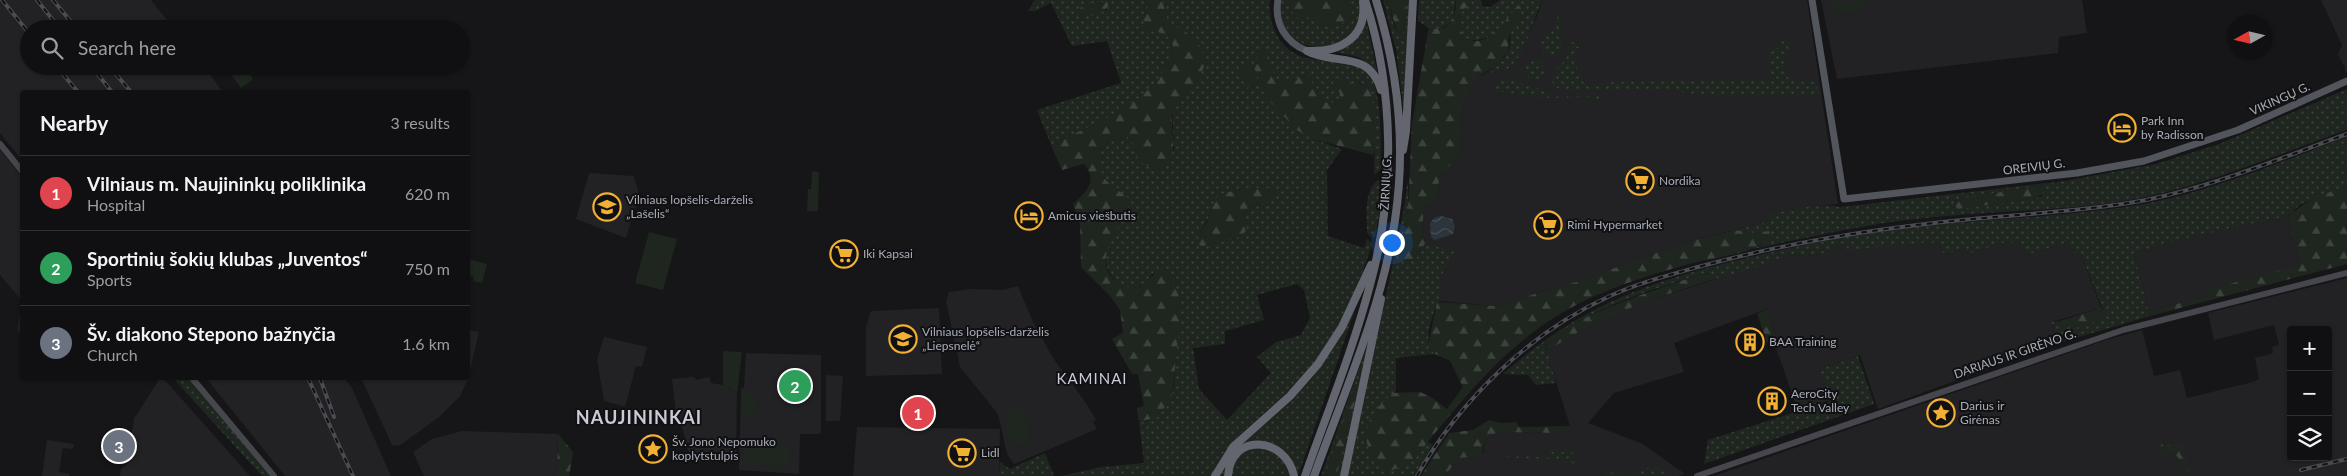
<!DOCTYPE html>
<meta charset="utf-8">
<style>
:root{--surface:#101012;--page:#1e1e20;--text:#f1f3f6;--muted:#9c9d9f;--line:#303032;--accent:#f2b134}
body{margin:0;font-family:Lato,sans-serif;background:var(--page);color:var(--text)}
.controls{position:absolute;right:15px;bottom:15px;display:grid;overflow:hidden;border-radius:5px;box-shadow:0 1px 4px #0004}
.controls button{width:45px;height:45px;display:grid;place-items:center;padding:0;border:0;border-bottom:1px solid var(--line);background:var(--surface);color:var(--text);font:25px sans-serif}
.compass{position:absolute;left:2227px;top:15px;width:45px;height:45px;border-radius:50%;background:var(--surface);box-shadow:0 1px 4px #0004;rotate:262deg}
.you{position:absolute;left:1391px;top:242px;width:18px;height:18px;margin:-12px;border:4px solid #fff;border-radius:50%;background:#1a73e8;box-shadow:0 0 0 8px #1a73e833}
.badge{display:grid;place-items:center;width:32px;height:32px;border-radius:50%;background:var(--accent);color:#fff;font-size:16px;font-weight:700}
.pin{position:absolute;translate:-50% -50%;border:2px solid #fff;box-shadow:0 1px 5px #0006}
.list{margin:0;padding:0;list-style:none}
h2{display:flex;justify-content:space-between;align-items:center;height:65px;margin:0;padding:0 20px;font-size:21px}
h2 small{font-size:16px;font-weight:400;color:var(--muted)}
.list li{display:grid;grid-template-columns:32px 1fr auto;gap:15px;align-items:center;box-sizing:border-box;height:75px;padding:0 20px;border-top:1px solid var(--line)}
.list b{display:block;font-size:19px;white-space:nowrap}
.list p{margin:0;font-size:16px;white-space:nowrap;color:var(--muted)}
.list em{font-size:16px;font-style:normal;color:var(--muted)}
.icon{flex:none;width:28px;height:28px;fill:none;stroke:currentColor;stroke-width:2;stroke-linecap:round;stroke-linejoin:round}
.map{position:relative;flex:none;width:2347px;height:476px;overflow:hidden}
.search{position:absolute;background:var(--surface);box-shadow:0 1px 4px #0004;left:20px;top:20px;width:450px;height:55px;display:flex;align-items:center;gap:12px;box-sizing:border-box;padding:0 18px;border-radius:28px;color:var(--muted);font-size:19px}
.panel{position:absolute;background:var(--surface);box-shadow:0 1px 4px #0004;left:20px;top:90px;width:450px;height:290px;border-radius:5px}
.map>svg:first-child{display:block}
</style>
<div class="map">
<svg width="2347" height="476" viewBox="0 0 2347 476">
<defs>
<pattern id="grass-dots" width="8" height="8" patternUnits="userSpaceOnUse" patternTransform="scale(1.25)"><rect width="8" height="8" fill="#1e261f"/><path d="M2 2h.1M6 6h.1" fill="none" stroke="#3c433d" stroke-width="1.8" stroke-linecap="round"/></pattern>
<pattern id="forest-firs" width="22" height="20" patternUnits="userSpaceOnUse" patternTransform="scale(1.25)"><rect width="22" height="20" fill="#1e261f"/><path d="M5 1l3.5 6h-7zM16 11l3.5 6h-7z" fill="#3c433d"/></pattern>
<pattern id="water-waves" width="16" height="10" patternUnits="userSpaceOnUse" patternTransform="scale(1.25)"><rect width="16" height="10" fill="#2c353c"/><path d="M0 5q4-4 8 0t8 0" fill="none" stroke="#485056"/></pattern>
</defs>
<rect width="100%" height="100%" fill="#161618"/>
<path fill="#222225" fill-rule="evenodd" d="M0 0H151L174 29H29V66H203L223 92H22V160L0 133Z
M1542 0H1807L1838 204 1801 208 1770 221 1686 242 1579 281 1495 306 1440 301V278L1454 253 1425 243 1422 229 1424 208 1438 198 1439 177 1459 156V111L1461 103 1477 78 1485 74 1509 69 1517 59 1538 14Z
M1821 0H2082L2087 33 2059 37 2058 53 1837 79Z
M2321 0H2347V71L2345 72V66L2343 65 2338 54 2342 45Z
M0 150 22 177V332L17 331 22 301 0 275Z
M589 173 634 176 639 195 626 238 576 219Z
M2288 216 2300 263 2299 265 2207 296 2149 311 2134 253 2183 239Z
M1929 242 1939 244 1944 255 1965 248 1968 254 2002 243 2020 242 2025 255 2070 242 2081 254 2101 308 2051 322 2059 343 1878 409 1860 355 1820 369 1830 400 1798 411 1775 345 1778 344 1767 309 1674 343 1684 372 1614 393 1588 423 1643 444 1685 474 1679 476H1445L1458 458 1483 453 1485 440 1498 432 1562 433 1570 426 1546 350 1611 314 1632 306 1791 255 1807 256 1826 253 1838 244 1846 243Z
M2347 278V476H1714L2106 340 2142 330 2154 376 2180 370 2187 398 2253 382 2259 379 2255 358 2273 353 2272 347 2279 345 2274 325 2214 340 2208 313ZM2291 330H2328V457H2291Z
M1018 286 1033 322 1053 358 1088 406 1096 420 1093 422 1097 429 1014 464 1007 454 998 414 960 367 946 301 949 292 971 289 1003 290Z
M939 308 942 374 866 376V327L871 311Z
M468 330 479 332 468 379 460 396 439 417 399 446 392 445 361 378H468Z
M604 337 647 347 642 367 636 366 625 407 604 401 597 360Z
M746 353 821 355V432L819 434H800L799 474 739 470 741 389 744 388Z
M826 375 843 376 840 421H826Z
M694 377 696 380 709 377 711 383 728 386 737 394 736 462H691L680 419 676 414 672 379Z
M160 378H163L250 476H120L121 469 127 464 134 419Z
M206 378H344L352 388 391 476H285Z
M857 427 1000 429 999 476H853Z
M462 431 558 434 557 476H424L413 452 432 439Z
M47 440 74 444 73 449 63 448 59 472 70 474 69 476H42Z"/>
<path fill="url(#grass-dots)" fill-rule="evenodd" d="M1035 0H1104L1105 2 1081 7 1078 14 1106 10 1112 0H1145L1148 7 1143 19 1147 30 1166 34 1173 45C1163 103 1096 122 1051 145L1037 110 1121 83 1107 41 1072 46 1051 3 1035 11H1028Z
M1162 0H1270C1269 13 1271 25 1278 37 1301 76 1349 47 1371 78 1382 94 1381 148 1381 169L1374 175 1375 138 1362 83 1353 84 1331 78 1340 94 1339 100 1329 104 1316 95 1310 78 1305 75C1299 77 1295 81 1290 82 1271 87 1270 60 1267 49L1257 57 1313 139 1342 149 1327 170 1328 236 1364 248 1367 239 1372 244C1357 292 1338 338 1304 376 1283 400 1256 418 1234 441 1225 451 1218 464 1211 476H1061L1102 467 1144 463 1139 422 1148 421 1172 396 1174 384 1175 367 1154 272C1151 276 1147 281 1143 284 1128 296 1108 278 1106 262 1104 243 1118 224 1129 209L1118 189 1109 185 1100 171V152L1113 140 1128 137 1132 142 1174 151C1173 112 1166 108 1198 80L1176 27 1168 22 1165 15ZM1245 188 1266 202 1248 208 1244 214V233L1235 239 1202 246 1199 233C1221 206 1201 198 1245 188ZM1297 284 1304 290 1310 318 1301 335 1276 342 1257 357 1271 373 1227 420 1199 389 1193 348 1225 344V331L1264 320 1257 295Z
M1282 0H1290V10L1314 13 1328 28 1354 18 1346 0H1359C1369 63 1269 62 1282 0Z
M1383 0H1387L1395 29 1403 34 1407 0H1409L1404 112 1396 50Z
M1419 0H1456L1452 21 1440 30 1429 28 1418 21Z
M1474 0H1481L1482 6 1490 7 1500 0H1542L1523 50 1513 65 1509 69 1485 74C1493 68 1503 61 1508 52 1514 38 1504 32 1520 16 1502 27 1485 47 1463 38L1459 22 1462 11Z
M1560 0 1562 52 1553 58 1543 52 1541 43 1557 22Z
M1366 20 1377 71 1359 57 1336 52 1353 42Z
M1782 40H1790L1784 67 1786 76 1795 82H1816L1819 95 1705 96 1667 89 1561 90 1553 85C1550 70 1561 68 1567 57 1570 51 1567 47 1572 42L1577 43 1580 47 1576 49C1577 80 1577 90 1612 82L1769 80V48H1781Z
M1525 70a10 10 0 1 1 20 0a10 10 0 1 1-20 0Z
M1512 78 1529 87 1541 89 1556 96H1600L1602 101H1590V97L1549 98 1495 91 1498 81Z
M2347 89V130C2280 153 2215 182 2146 197 2070 212 1992 210 1916 219 1861 225 1806 238 1752 249L1762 245 1769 231 1754 233 1735 230 1770 221 1771 214C1794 209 1819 203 1841 207L2065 181 2156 164 2219 144ZM2038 186 2043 188 2042 196 2037 198 1958 209 1955 200Z
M2347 137V186L2301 204 2288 216 2183 239 2134 253 2150 316 2059 343 2051 322 2060 321 2058 323 2103 310 2081 254 2075 256 2070 242 2025 255 2020 242 2002 243 1968 254 1965 248 1944 255 1939 244 1929 242 1848 250 1845 243 1838 245 1826 253 1807 256 1791 255 1755 268 1708 281V273H1705C1659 287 1580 311 1545 345L1556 383 1536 385 1528 375 1503 374C1583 303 1653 280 1755 256 1817 241 1880 230 1944 224 2010 218 2078 215 2144 204 2214 191 2280 162 2347 137Z
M1378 180 1381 181 1380 210 1375 236 1372 238 1367 233C1367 218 1363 191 1378 180Z
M1408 180V209L1400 257 1415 260 1425 243 1455 252 1440 278V301L1437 302C1433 317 1421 343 1435 354L1396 358V391L1390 396 1412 462 1427 442 1433 445 1414 476H1347L1401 225Z
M1355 310 1298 476C1295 469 1292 460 1287 454 1267 430 1224 442 1225 476H1219L1239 444 1309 381 1330 353Z
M1369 340 1341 476H1336L1359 385 1357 381 1325 476H1321Z
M1858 356 1874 404 1704 464 1708 440 1830 401 1820 369Z
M173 378H189L270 476H262Z
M1257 447C1275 451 1284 459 1290 476H1232C1231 460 1243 451 1257 447Z
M1550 452H1572L1579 464 1575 466 1569 458 1558 461 1497 456V454L1550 458Z
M1045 453 1054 476H999L1000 462 1010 469Z
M1653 466 1671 476H1602L1608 472 1630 475Z"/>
<path fill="url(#forest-firs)" d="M1104 0H1112C1104 15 1095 18 1078 14L1081 7 1096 2 1101 4 1105 2Z
M1145 0H1162L1168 21C1176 27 1187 31 1194 39 1222 67 1187 88 1173 111 1168 136 1183 150 1160 171L1138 161 1132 142 1128 137 1113 140 1100 152C1100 185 1108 180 1129 199 1130 222 1087 256 1115 280 1120 284 1126 288 1133 288 1145 288 1150 274 1162 270L1169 275 1178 291 1181 310 1172 396 1158 417 1139 422 1137 408 1144 406 1138 374H1132L1112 339 1123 333 1120 310 1110 296 1081 267 1080 224 1073 204C1087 191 1098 181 1084 164L1062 170 1051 145C1096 122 1163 102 1173 45L1166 34 1147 30 1144 26 1143 19 1148 7Z
M1290 0H1346L1354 18 1328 29 1323 28 1314 13 1304 20 1298 19 1290 10Z
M1387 0H1407L1403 34H1398Z
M1456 0H1474L1462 11 1459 22 1463 38C1489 50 1503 23 1518 5L1521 8 1520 16 1509 36 1508 52 1498 64 1477 78 1460 107 1459 156 1439 177 1438 198 1424 208 1422 229 1425 243 1415 260 1404 262 1399 257 1408 209 1412 123 1428 32 1429 28C1434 28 1438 30 1442 29 1452 26 1457 9 1456 0Z
M1260 49H1267C1270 60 1271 87 1290 82 1295 81 1299 77 1305 75L1311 78 1316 95 1329 104 1339 100 1340 94 1331 78 1334 77 1353 84 1370 83C1372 97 1380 146 1373 155L1313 139 1297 130 1265 96 1254 67Z
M2038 186 2043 188 2044 192 2037 198 1958 209 1953 203 1958 199Z
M2347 186V264L2150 316 2149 311 2207 296V290L2299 265 2300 263 2288 216 2311 199Z
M1245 188H1268L1274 191 1276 195 1271 200 1248 208 1244 214 1247 228 1244 233 1235 239 1202 246 1197 244 1199 233 1207 223 1215 199 1221 194Z
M1735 230 1754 233 1769 231 1771 237C1756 254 1715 257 1693 263 1656 273 1616 285 1582 302 1511 336 1460 402 1412 462L1385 473C1367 451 1358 436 1376 410 1380 404 1387 399 1392 393L1420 392 1431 397 1447 409 1463 387 1450 361 1435 354 1428 346 1437 302 1495 306 1579 281 1686 242Z
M1705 273 1710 276 1708 281C1649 300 1602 315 1549 350L1545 347C1557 320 1675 283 1705 273Z
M2101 308 2105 314 2101 320 2064 332 2058 329 2060 321Z
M1767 309 1778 344 1769 347 1757 314Z
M1356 381 1359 385 1337 474 1336 476H1325Z
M1489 420 1500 423 1516 422 1519 427 1571 426 1562 433 1498 432 1485 440 1481 456 1458 458 1445 476H1421L1449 433 1473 430Z
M558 434 573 452 569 476H557Z
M2157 441 2162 442 2163 447 2182 442 2190 474 2186 475 2183 463 2173 452 2160 455Z"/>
<path fill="#1e261f" d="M1852 0H1866L1867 10 1834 14 1833 2Z
M1252 65 1259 83 1246 88 1240 69Z
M225 66H244L253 79 241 88Z
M812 171 819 172 818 211H807L808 189H811Z
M649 232 677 239 663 290 635 283Z
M468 259 487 264 482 283 473 281 474 277 468 275Z
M723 351 742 352 737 394 728 386H723Z
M742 393 755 394V415H742Z
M1016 406 1025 412 1029 435 1027 442C1007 456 997 411 1016 406Z
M744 443 789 445V467L743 465Z"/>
<path fill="url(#water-waves)" d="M1441 216 1452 219 1455 226 1453 234 1435 240 1431 237 1430 223 1434 218Z"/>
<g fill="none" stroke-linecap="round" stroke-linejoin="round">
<path stroke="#45474d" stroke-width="6" d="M0 144 22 171
M192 378 274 476
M1697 476 2123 330 2347 273"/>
<path stroke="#53555c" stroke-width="7" d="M1278 0C1274 23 1285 42 1307 51
M1812 0 1844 199 2077 173 2144 161 2238 130 2347 81"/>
<path stroke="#63666e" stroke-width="8" d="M1307 51C1334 66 1369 49 1381 90
M1309 51C1340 52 1367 38 1363 2
M1403 150 1406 131 1413 0
M1215 476 1233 447 1290 396 1318 364 1342 327 1371 265
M1228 476C1231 432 1285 436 1294 476
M1305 476C1327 413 1353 350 1370 285 1395 194 1395 91 1365 0
M1314 476C1344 393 1382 308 1395 220 1406 147 1398 71 1376 0
M1344 476 1381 299"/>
<g stroke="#4a4c52" stroke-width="4">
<path id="rail" d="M2 0 29 33
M37 0 60 29
M53 0 77 29
M56 66 78 92
M91 66 112 92
M109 66 131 92
M308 378 353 476
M320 378 334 417
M2301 470 2347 459
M1417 476C1460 400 1530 332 1610 296 1638 283 1669 275 1698 267 1785 243 1872 229 1962 220 2023 214 2086 211 2146 200 2215 186 2281 158 2347 134"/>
</g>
<use href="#rail" stroke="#111113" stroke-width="2" stroke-dasharray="5.5" stroke-linecap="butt"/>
</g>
<defs>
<g id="hotel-ring" transform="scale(1.4375)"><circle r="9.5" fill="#111113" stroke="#f2b134" stroke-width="1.5"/><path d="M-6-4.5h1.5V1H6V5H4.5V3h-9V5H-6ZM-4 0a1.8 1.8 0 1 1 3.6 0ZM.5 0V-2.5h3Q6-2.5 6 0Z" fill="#f2b134"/></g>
<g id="supermarket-ring" transform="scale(1.4375)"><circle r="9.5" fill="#111113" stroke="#f2b134" stroke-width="1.5"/><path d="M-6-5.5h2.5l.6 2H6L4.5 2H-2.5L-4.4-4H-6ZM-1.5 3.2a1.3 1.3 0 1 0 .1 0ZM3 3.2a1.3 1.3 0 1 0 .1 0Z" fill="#f2b134"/></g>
<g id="school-ring" transform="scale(1.4375)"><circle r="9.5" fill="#111113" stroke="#f2b134" stroke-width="1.5"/><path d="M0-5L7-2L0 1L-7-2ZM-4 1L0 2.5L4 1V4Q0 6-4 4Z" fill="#f2b134"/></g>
<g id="building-ring" transform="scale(1.4375)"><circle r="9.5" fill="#111113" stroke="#f2b134" stroke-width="1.5"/><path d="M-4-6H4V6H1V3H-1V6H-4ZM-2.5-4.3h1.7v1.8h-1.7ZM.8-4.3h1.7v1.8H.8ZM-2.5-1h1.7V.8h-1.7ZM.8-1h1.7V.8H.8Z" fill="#f2b134"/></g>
<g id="sight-ring" transform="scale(1.4375)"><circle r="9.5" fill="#111113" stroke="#f2b134" stroke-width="1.5"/><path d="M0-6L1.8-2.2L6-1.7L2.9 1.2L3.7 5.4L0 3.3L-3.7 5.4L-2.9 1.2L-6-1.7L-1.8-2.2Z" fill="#f2b134"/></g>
</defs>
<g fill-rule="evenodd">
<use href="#hotel-ring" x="2122" y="128"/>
<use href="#supermarket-ring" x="1640" y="181"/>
<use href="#school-ring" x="607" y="207"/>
<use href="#hotel-ring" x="1029" y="216"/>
<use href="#supermarket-ring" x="1548" y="225"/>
<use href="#supermarket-ring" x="844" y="254"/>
<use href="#school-ring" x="903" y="339"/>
<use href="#building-ring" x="1750" y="342"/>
<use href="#building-ring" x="1772" y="401"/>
<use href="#sight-ring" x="1941" y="413"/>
<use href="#sight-ring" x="653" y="449"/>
<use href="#supermarket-ring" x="962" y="453"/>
</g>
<g text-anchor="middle" stroke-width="4" stroke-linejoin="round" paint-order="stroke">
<g font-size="12" fill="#a8adb8" stroke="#111113">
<text transform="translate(2280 99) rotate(-24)" y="4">VIKINGŲ G.</text>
<text transform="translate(2034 167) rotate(-7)" y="4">OREIVIŲ G.</text>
<text transform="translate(1386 183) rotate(-87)" y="4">ŽIRNIŲ G.</text>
<text transform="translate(2015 354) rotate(-19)" y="4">DARIAUS IR GIRĖNO G.</text>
</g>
<g font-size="12" fill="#a8adb8" stroke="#111113" text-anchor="start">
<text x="2141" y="125">Park Inn<tspan x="2141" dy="14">by Radisson</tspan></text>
<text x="1659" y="185">Nordika</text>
<text x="626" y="204">Vilniaus lopšelis-darželis<tspan x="626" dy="14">„Lašelis“</tspan></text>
<text x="1048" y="220">Amicus viešbutis</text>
<text x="1567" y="229">Rimi Hypermarket</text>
<text x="863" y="258">Iki Kapsai</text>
<text x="922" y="336">Vilniaus lopšelis-darželis<tspan x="922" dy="14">„Liepsnelė“</tspan></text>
<text x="1769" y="346">BAA Training</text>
<text x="1791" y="398">AeroCity<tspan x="1791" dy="14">Tech Valley</tspan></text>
<text x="1960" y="410">Darius ir<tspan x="1960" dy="14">Girėnas</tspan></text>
<text x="672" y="446">Šv. Jono Nepomuko<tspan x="672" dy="14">koplytstulpis</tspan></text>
<text x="981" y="457">Lidl</text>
</g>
<g font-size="15" letter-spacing="1" fill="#c9ccd4" stroke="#111113">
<text x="1092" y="384">KAMINAI</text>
</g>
<g font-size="18" font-weight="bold" letter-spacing="1" fill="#c9ccd4" stroke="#111113">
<text x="639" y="424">NAUJININKAI</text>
</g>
</g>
</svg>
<div class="controls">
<button>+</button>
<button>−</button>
<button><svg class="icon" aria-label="layers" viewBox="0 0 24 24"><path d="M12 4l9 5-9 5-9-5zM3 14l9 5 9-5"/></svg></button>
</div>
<svg class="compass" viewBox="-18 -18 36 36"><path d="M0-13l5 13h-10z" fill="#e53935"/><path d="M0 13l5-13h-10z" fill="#9c9d9f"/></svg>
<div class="you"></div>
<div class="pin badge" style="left:918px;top:413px;background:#e0444e">1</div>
<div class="pin badge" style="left:795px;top:386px;background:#2e9e5b">2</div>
<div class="pin badge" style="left:119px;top:446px;background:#6b7280">3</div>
<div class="search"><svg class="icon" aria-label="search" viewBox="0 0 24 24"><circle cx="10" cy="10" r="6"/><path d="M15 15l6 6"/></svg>Search here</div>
<section class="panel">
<h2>Nearby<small>3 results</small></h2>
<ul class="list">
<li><span class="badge" style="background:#e0444e">1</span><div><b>Vilniaus m. Naujininkų poliklinika</b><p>Hospital</p></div><em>620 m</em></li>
<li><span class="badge" style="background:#2e9e5b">2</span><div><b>Sportinių šokių klubas „Juventos“</b><p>Sports</p></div><em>750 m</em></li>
<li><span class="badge" style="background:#6b7280">3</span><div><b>Šv. diakono Stepono bažnyčia</b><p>Church</p></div><em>1.6 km</em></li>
</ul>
</section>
</div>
